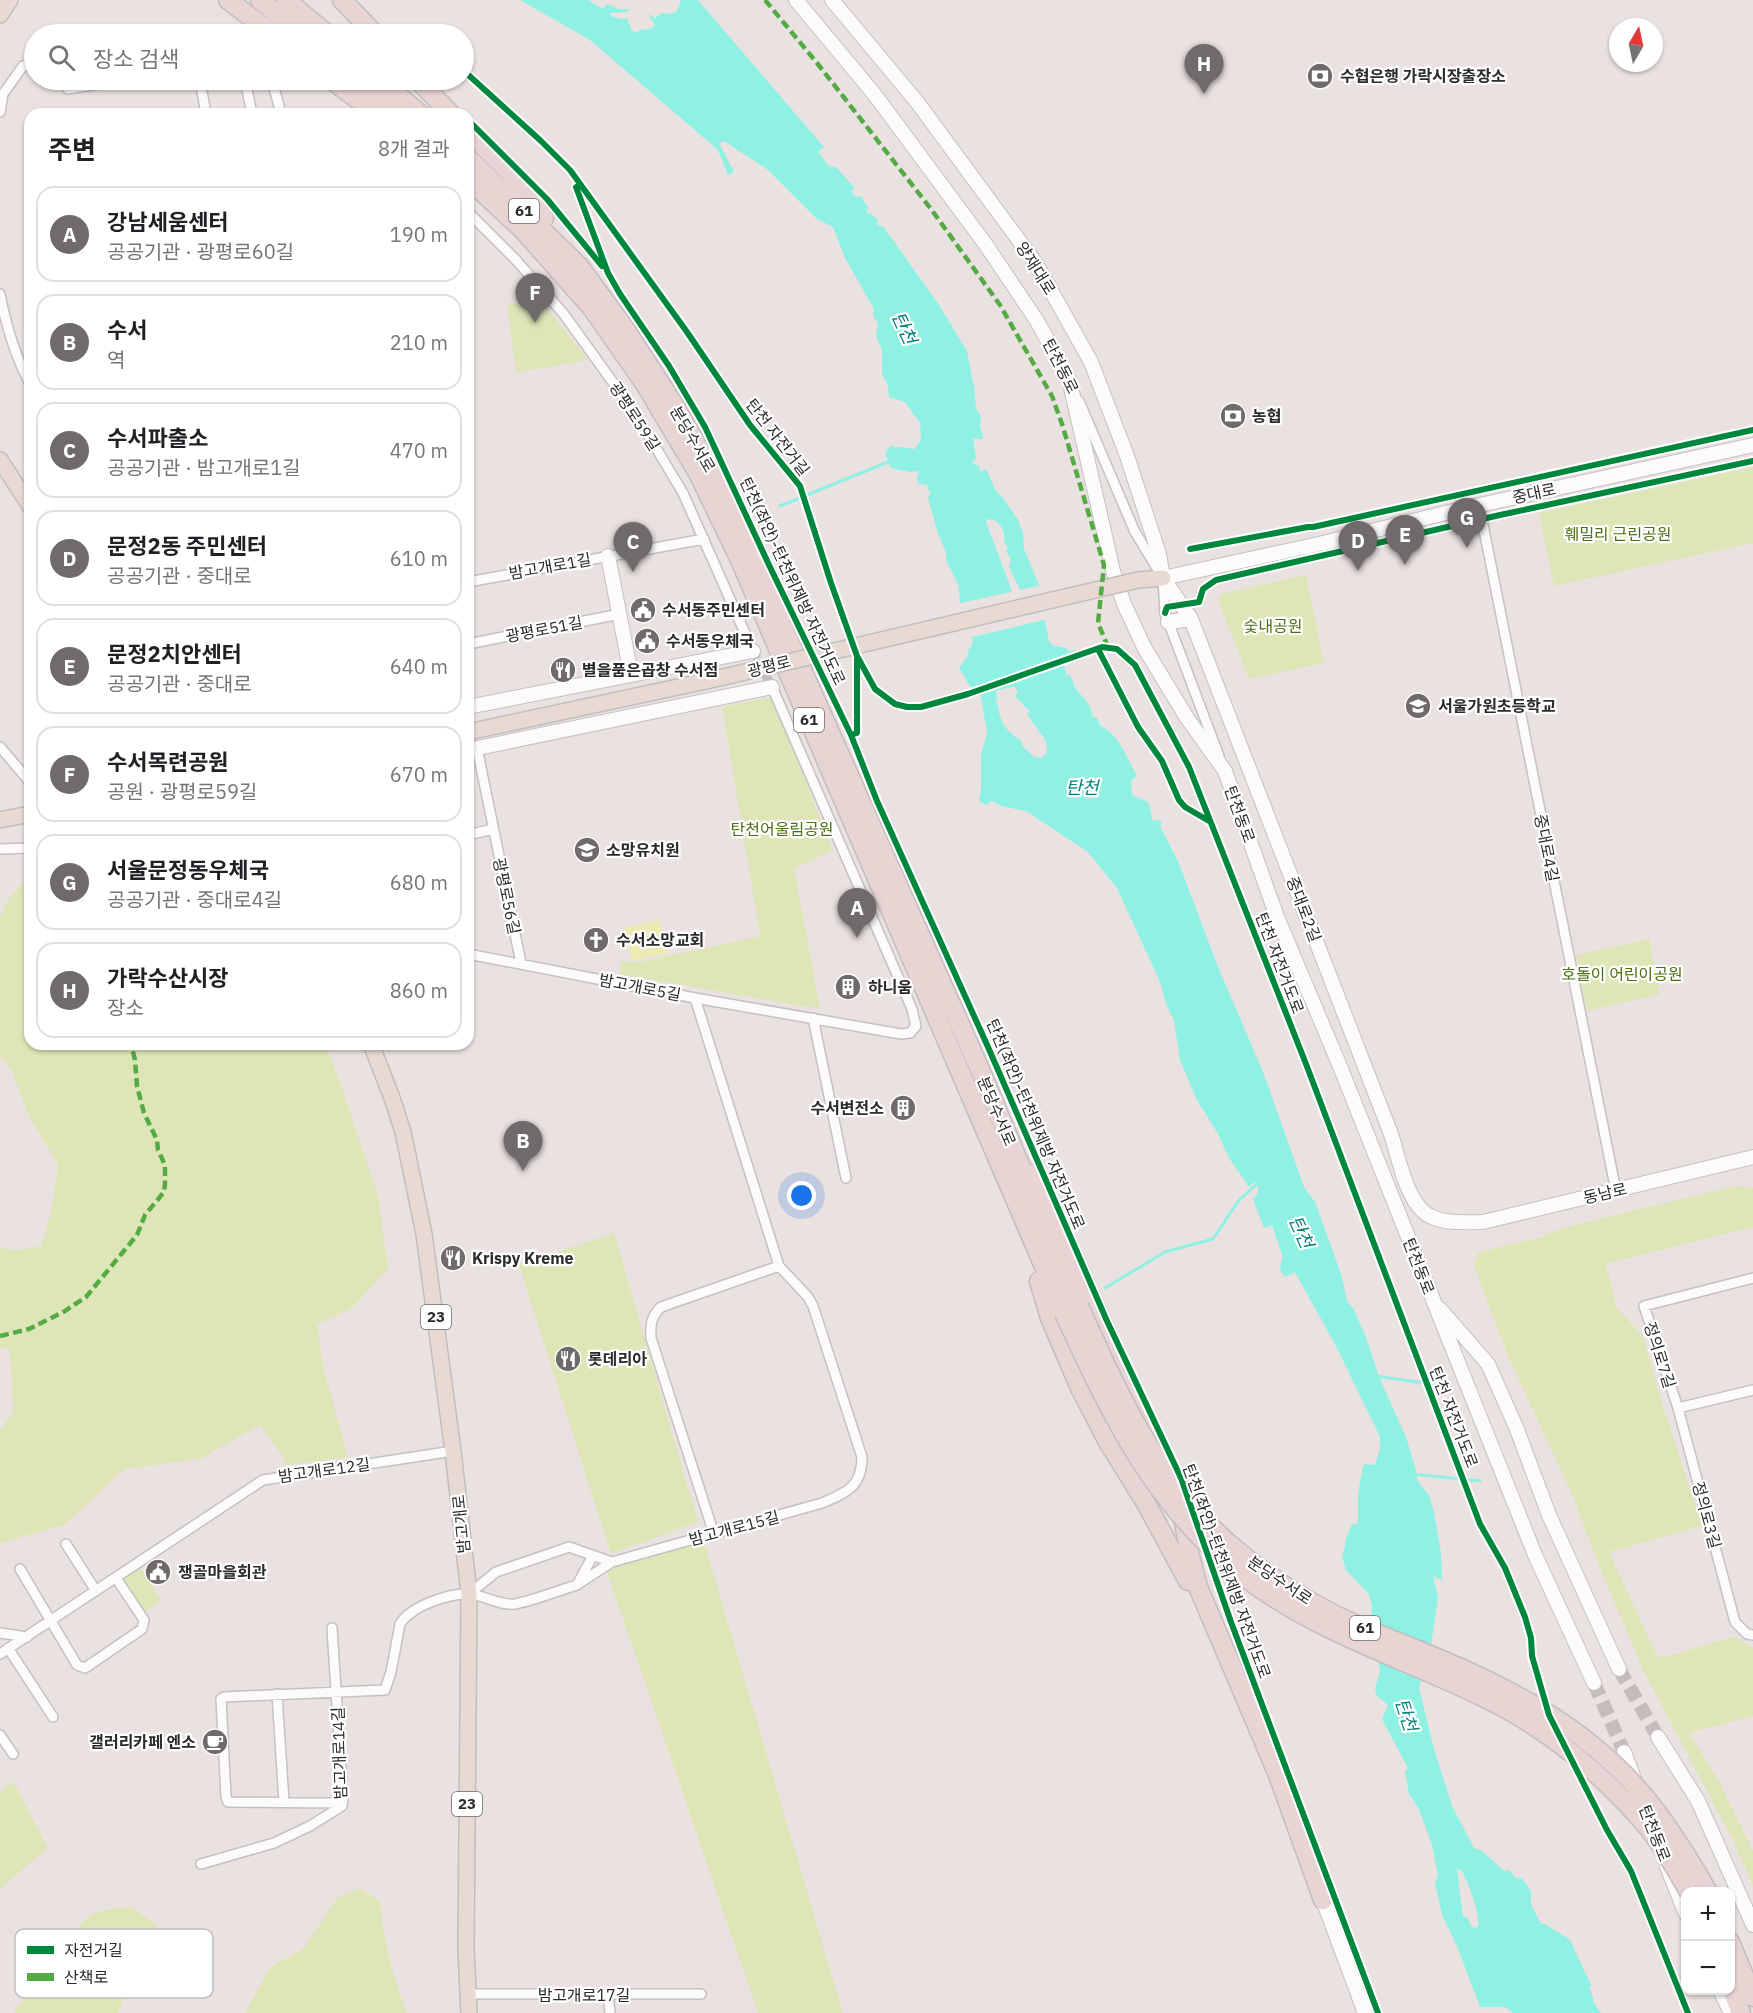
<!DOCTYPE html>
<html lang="ko">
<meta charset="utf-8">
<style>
:root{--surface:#fff;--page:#f2f2f2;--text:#202124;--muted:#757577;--line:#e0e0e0;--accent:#6e6b6a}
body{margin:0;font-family:"IBM Plex Sans","Noto Sans KR",sans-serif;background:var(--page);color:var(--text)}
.controls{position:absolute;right:18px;bottom:18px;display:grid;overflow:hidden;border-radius:12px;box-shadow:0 2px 4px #0004}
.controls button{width:54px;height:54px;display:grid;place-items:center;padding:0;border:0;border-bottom:2px solid var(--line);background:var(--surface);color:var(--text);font:30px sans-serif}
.compass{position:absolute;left:1609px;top:18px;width:54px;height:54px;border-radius:50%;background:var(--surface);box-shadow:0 2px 4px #0004;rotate:9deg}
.you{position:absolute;left:802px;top:1196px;width:21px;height:21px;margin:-15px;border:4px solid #fff;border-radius:50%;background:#1a73e8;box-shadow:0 0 0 9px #1a73e833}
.badge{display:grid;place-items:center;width:39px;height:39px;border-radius:50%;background:var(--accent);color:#fff;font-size:20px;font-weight:700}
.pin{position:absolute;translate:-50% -50px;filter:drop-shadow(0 2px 3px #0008)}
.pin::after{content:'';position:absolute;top:32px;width:21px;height:18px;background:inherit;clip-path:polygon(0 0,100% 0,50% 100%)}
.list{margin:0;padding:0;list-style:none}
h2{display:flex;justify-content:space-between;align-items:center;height:78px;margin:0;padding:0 24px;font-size:26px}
h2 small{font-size:20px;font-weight:400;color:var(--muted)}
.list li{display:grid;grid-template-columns:39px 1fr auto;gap:18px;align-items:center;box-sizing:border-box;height:96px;margin:0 12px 12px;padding:0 12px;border:2px solid var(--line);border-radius:18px}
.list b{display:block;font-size:22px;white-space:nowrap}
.list p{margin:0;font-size:20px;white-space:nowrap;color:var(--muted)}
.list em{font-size:20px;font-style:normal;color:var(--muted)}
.icon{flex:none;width:33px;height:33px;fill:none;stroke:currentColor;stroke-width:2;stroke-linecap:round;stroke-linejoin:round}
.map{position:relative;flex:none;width:1753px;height:2013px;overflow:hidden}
.search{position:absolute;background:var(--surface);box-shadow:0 2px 4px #0004;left:24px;top:24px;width:450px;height:66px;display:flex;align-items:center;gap:15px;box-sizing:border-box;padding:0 21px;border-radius:33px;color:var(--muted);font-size:22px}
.panel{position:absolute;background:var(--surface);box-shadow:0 2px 4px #0004;left:24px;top:108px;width:450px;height:942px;border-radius:18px}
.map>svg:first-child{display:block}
</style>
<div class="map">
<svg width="1753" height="2013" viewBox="0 0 1753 2013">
<rect width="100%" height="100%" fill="#eae2e0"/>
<path fill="#dee6b7" d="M540 299 588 360 516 373 507 305Z
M1753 467V543L1554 586 1539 513Z
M1306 575 1324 663 1249 679 1218 600 1221 594Z
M772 697 833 850 794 868 820 1009 619 974 621 961 640 962 760 936 722 707Z
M30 875V1044H324L337 1073 378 1195 388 1269 351 1309 317 1324 323 1366 348 1457 286 1465 281 1454 260 1425 200 1459 125 1469 64 1525 0 1543V1430L13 1413 10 1349 0 1347V1247L14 1251 42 1246 52 1207 58 1165 30 1118 11 1070 0 1057V917L8 899Z
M1649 939 1660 994 1587 1011 1576 955Z
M1736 1186 1753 1188V1227L1606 1264 1617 1308 1643 1336 1663 1407 1702 1526 1609 1552 1657 1656 1664 1657 1734 1637 1753 1648V1716L1689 1733 1720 1783 1753 1851V1886L1734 1842 1643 1670 1595 1556 1574 1499 1508 1356 1474 1266V1262L1479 1252 1542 1237 1562 1228Z
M614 1233 698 1522 611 1554 519 1265Z
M704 1542 843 2013H758L606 1569Z
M139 1566 162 1601 144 1612 122 1577Z
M13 1781 48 1848 0 1889V1793Z
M359 1888 380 1901C383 1940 393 1977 407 2013H245L270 1967 303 1949 337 1898Z
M131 1907 156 1924 150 1975 124 1999 118 2013H14C29 1993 76 1920 95 1913 107 1908 119 1908 131 1907Z"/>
<path fill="#edeab3" d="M659 920 667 953 632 961 624 928Z"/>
<path fill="#8ef1e3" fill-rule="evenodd" d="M520 0H588L603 9 607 4 619 9H628L629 11 626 12 610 13 611 16 621 19 627 18 631 29 634 33 643 29 648 30 655 26 648 14 655 18 661 13 669 14 676 12 681 2 680 0H698L824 147 818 152 830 167H836L854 187 852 192 855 197 861 196 868 208 866 213 871 214 878 220 877 226H883L939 305 967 351 974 387 976 408 981 417 980 425 983 439 973 438 976 458 972 463 979 466 981 472 986 469 996 491 1004 499 1018 520 1023 534 1024 549 1039 585 1049 642 1054 646 1066 648 1069 652 1074 650 1076 653 1061 657 1067 676 1070 675C1073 680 1073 685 1076 689 1083 698 1091 703 1092 716L1098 719 1100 726C1119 733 1127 759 1137 776L1131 781 1132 795 1148 802 1153 821 1159 820 1162 822 1160 826 1178 861 1218 967 1263 1072 1304 1187 1315 1202 1341 1274 1347 1301 1354 1310 1366 1337 1379 1377 1406 1437 1415 1467 1418 1482 1429 1495 1434 1512 1441 1553 1442 1580 1433 1576 1438 1597 1431 1646 1419 1688 1434 1749 1452 1806 1474 1848 1482 1851 1504 1871 1509 1870 1517 1879 1522 1878 1531 1892V1904L1541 1924H1545L1570 1940 1591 1985 1589 1987 1594 2000 1593 2002 1601 2013H1513L1505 2007H1480L1457 1946 1442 1915 1435 1883 1438 1875 1432 1845 1419 1809 1409 1794 1405 1771 1408 1768 1382 1719 1388 1705 1377 1696 1375 1689 1380 1671 1371 1622 1372 1607 1369 1594 1346 1570 1342 1556 1345 1547V1540L1352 1524 1356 1525 1358 1521V1494L1363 1466 1365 1464 1375 1465 1380 1449V1437L1337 1348 1295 1272 1285 1277C1279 1271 1279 1265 1283 1258L1272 1225 1264 1228 1253 1199 1258 1194V1186L1255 1182 1249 1187 1229 1158 1218 1134 1197 1100 1180 1060 1174 1020 1166 1004 1161 984 1117 888 1088 852 1026 811 1001 806 992 801 986 805 979 801 981 789V755L987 733 981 697 971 688 959 668 968 655 969 648 971 647 973 641 960 602 958 584 946 560V552L938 534 928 498 931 491 927 490 928 485 919 484 917 479 919 471 910 472 891 468 885 454 890 446 915 449 921 439 920 423 905 402 889 397 888 385 882 374V350L876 336 878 324 873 315 874 309 845 258 833 227 817 219 768 170 724 141 719 143 734 172 728 175 718 150 590 40ZM988 519C999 519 1006 531 1004 542L1008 548 1006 551 1011 560 1009 567 1021 592 1013 594 986 522ZM1011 687H1015L1018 691 1015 696 1030 712 1027 714 1046 741 1047 753 1041 758 1034 757 1021 745 1023 742C1003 729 1001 723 996 699L998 698 995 691ZM1457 1869 1462 1871C1468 1883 1482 1917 1477 1928L1472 1927 1467 1917H1463Z"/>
<path fill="#eae2e0" d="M1042 585 1048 619 968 638 957 604Z"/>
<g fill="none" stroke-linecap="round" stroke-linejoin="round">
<path stroke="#8ef1e3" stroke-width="3" d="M780 506 888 462
M1105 1288 1165 1252 1213 1239 1239 1200 1257 1184
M1375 1376 1445 1386
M1413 1474 1480 1481"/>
<path stroke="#c4bdbc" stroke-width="9" stroke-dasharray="9 4.5" stroke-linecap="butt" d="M753 651 772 687"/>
<path stroke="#c4bdbc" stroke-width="14" stroke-dasharray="14 7" stroke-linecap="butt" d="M1619 1669 1658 1737
M1594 1683 1624 1752"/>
<g stroke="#c3c1c2" stroke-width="12">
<path id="street" d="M63 80 68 89 123 80
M200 80 206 114
M245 80 252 114
M272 80 281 114
M200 82 222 80
M0 112 3 94 23 66 34 64
M468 212 515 259 563 313 635 413 683 493 753 651
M0 294C6 325 15 356 30 384
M1079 401 1135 532 1163 578 1165 613 1219 756
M1479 505 1616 1191
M468 582 704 539
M468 644 620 614
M0 747 30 782
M477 748 521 963
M468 835 493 829
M0 849 30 848
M468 954 695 998 901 1034 910 1033 916 1026 912 1009 772 687
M695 998 779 1266
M813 1018 846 1178
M1753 1278 1644 1306 1678 1408 1735 1622 1747 1634 1753 1635
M1678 1408 1753 1390
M66 1544 96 1591
M20 1569 77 1665 85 1668 142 1629 144 1620 116 1578
M578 1584 612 1562
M469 1594 496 1572 569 1547 612 1562 822 1503C846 1493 862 1487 862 1457L813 1306 808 1297 779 1266 661 1307C651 1317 650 1325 651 1338L714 1534
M0 1633 27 1637
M8 1648 53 1717
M0 1654 263 1480 453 1451
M277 1694 284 1802
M0 1735 13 1754
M342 1803 228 1802 226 1797 221 1699 224 1697 385 1690 391 1672 400 1624C411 1606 449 1593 469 1594 484 1595 500 1606 515 1604 535 1600 557 1591 577 1585L592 1557
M201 1864 274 1843 310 1826 342 1806 343 1800 332 1628
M468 1994H701
M608 1995 610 2013"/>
</g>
<g stroke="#c3c1c2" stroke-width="16">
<path id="secondary" d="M796 0 875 95 986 245 1037 321 1069 379 1113 571 1124 604 1145 649 1187 718 1225 771 1277 917 1339 1064 1535 1555 1594 1683
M832 0 917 102 1035 262 1091 362 1127 456 1159 554 1163 578 1191 619 1391 1134C1399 1158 1407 1207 1432 1217 1448 1224 1466 1222 1483 1222L1753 1157
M608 556 631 674
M1163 578 1319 544 1466 508 1753 445
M1168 622 1191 619
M468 707 753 651
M468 750 772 687
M1440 1309 1488 1364 1516 1427 1549 1515 1619 1669
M1658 1737 1698 1801 1753 1925
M1624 1752 1636 1784
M1667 1867 1686 1914
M1323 1900 1365 2013
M1720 1990 1731 2013"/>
</g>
<g stroke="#c1bebe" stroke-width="18">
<path id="primary" d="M0 15 10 0
M0 460 30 506
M1138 580 1163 578
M468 732 706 681
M0 820 30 814
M371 1044 392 1098 403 1132 424 1234 453 1451 469 1594 466 1949 469 2013"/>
</g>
<g stroke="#c1bebe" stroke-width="21">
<path id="highway" d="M228 0 273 34
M260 0 301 34
M286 0 327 34
M342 0 375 34
M332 80 377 114
M355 80 395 114
M380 80 420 114
M418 80 451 114
M468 131 509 172 544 218
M468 158 579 266 623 326 676 408 722 490 982 1074 1079 1306
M468 179 523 230 592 308 645 384 699 475 740 560 1064 1313
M1036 1172 1160 1454
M1039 1281 1050 1318 1080 1388 1108 1442 1147 1505 1188 1581
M1182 1511 1190 1556 1198 1587 1278 1775 1323 1900
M1730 1942 1753 1997
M1730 1984 1741 2013"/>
</g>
<use href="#street" stroke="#fcfbfa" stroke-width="9"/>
<use href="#secondary" stroke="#fcfbfa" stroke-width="14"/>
<use href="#primary" stroke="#e8dad3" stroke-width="15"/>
<use href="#highway" stroke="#e9d4d4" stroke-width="18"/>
<g stroke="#c1bebe" stroke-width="18" stroke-linecap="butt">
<path id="primary-bridge" d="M706 681 1138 580"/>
</g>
<g stroke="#c1bebe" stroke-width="21" stroke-linecap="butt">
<path id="highway-bridge" d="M1079 1306C1119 1395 1158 1484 1234 1548 1272 1580 1315 1607 1361 1627 1409 1647 1459 1665 1506 1690 1565 1720 1620 1762 1659 1815 1677 1840 1693 1865 1708 1892
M1064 1313C1112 1418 1158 1514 1254 1584 1324 1635 1408 1660 1485 1698 1548 1728 1606 1777 1650 1830 1665 1849 1677 1871 1689 1892"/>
</g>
<use href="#primary-bridge" stroke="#e8dad3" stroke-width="15"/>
<use href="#highway-bridge" stroke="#e9d4d4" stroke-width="18"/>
<path stroke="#54ab44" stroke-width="4.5" stroke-dasharray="9 4.5" stroke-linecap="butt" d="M765 0 817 63 931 209 1000 305 1052 396 1062 424 1104 565 1098 623 1108 647
M0 1336 29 1329 65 1311 86 1297 137 1235 145 1215 164 1192 165 1184V1165L158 1150 157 1140 144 1113 137 1086 135 1060 131 1044"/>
<g stroke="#fff" stroke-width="10">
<path id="cycleway" d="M464 71 541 141 570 170 687 332 750 425 800 486 831 583 857 656 875 689 895 704 907 707H921L968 694 1102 647 1117 649 1135 665 1189 767 1306 1064 1480 1524 1505 1568 1525 1617 1531 1638 1532 1656 1549 1715 1607 1830 1631 1871 1688 2013
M468 120 547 199 602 266
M576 187 608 273 620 294 669 366 705 427 769 565 851 735 877 801 988 1047 1107 1321 1181 1478 1231 1622 1378 2013
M1190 549 1308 527H1313L1753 430
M1165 613 1167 607 1199 602 1203 589 1216 580 1500 515 1753 461
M1098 649 1138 727 1162 761 1179 800 1185 807 1209 821
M851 735 857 733V659"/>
</g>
<use href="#cycleway" stroke="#00873e" stroke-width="6"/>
</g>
<defs>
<g id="bank-disc" transform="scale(1.35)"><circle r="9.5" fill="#6e6b6a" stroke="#fff"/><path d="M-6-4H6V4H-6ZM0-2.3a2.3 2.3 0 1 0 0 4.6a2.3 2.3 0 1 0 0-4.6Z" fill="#fff"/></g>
<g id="civic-disc" transform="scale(1.35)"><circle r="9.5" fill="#6e6b6a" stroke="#fff"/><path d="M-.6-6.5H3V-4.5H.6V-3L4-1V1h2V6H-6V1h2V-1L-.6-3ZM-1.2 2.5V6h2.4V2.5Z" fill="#fff"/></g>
<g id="restaurant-disc" transform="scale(1.35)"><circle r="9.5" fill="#6e6b6a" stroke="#fff"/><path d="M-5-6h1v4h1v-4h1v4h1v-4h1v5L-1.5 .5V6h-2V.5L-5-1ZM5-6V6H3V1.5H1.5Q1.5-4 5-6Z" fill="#fff"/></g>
<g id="school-disc" transform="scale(1.35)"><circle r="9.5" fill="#6e6b6a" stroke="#fff"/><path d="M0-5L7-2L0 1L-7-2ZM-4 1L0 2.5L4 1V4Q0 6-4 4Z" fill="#fff"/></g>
<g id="church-disc" transform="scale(1.35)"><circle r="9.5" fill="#6e6b6a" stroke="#fff"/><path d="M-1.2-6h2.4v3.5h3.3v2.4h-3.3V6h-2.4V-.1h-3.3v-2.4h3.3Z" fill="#fff"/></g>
<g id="building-disc" transform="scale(1.35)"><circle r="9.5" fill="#6e6b6a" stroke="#fff"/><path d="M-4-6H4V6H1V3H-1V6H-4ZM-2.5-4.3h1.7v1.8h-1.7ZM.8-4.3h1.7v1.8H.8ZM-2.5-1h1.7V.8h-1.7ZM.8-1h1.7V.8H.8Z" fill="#fff"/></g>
<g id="cafe-disc" transform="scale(1.35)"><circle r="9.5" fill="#6e6b6a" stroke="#fff"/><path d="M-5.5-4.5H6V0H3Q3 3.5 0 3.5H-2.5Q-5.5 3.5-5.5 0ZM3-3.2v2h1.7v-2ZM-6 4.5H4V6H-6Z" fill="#fff"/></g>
</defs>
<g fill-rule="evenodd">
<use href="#bank-disc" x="1320" y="76"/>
<use href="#bank-disc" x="1233" y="416"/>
<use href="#civic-disc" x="643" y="610"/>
<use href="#civic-disc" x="647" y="641"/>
<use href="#restaurant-disc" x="563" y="670"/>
<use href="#school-disc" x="1418" y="706"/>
<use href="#school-disc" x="587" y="850"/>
<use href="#church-disc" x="596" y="940"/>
<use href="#building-disc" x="848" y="987"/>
<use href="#building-disc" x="903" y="1108"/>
<use href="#restaurant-disc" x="453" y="1258"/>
<use href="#restaurant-disc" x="568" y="1359"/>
<use href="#civic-disc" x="158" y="1572"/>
<use href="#cafe-disc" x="215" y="1742"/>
</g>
<g text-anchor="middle" stroke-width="4.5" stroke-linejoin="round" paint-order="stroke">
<g fill="#fff" stroke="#6b6b6b" stroke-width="1.5">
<rect x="509" y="199" width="30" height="24" rx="4.5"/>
<rect x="794" y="708" width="30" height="24" rx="4.5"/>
<rect x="421" y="1305" width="30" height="24" rx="4.5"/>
<rect x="1350" y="1616" width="30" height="24" rx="4.5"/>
<rect x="452" y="1792" width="30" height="24" rx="4.5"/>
</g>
<g font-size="15" font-weight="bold" fill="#2b2b2b">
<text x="524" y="216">61</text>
<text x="809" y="725">61</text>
<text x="436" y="1322">23</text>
<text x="1365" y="1633">61</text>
<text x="467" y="1809">23</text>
</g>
<g font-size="16" font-weight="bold" fill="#2b2b2b" stroke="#fff" text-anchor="start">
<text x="1340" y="82">수협은행 가락시장출장소</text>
<text x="1252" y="422">농협</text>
<text x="662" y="616">수서동주민센터</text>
<text x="666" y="647">수서동우체국</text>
<text x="582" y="676">별을품은곱창 수서점</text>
<text x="1438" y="712">서울가원초등학교</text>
<text x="606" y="856">소망유치원</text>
<text x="616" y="946">수서소망교회</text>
<text x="868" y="993">하니움</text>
<text x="884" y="1114" text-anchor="end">수서변전소</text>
<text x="472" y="1264">Krispy Kreme</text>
<text x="588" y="1365">롯데리아</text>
<text x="178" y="1578">쟁골마을회관</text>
<text x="196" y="1748" text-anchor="end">갤러리카페 엔소</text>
</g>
<g font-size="16" fill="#2b2b2b" stroke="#fff">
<text transform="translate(1036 268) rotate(58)" y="6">양재대로</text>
<text transform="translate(1061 366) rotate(63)" y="6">탄천동로</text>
<text transform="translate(635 416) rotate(57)" y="6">광평로59길</text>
<text transform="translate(778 437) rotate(52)" y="6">탄천 자전거길</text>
<text transform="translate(693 439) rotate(60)" y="6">분당수서로</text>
<text transform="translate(1534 493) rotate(-12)" y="6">중대로</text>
<text transform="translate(550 566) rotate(-10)" y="6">밤고개로1길</text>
<text transform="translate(793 581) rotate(65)" y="6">탄천(좌안)-탄천위제방 자전거도로</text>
<text transform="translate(544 629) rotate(-11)" y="6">광평로51길</text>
<text transform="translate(769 666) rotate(-14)" y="6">광평로</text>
<text transform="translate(1240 814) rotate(70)" y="6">탄천동로</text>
<text transform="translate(1547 848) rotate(79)" y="6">중대로4길</text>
<text transform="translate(507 896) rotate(78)" y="6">광평로56길</text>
<text transform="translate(1304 909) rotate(69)" y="6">중대로2길</text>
<text transform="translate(1280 963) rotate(69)" y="6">탄천 자전거도로</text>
<text transform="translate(640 987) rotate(11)" y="6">밤고개로5길</text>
<text transform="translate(997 1111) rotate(67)" y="6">분당수서로</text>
<text transform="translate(1036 1124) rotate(67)" y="6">탄천(좌안)-탄천위제방 자전거도로</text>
<text transform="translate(1605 1193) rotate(-13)" y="6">동남로</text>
<text transform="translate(1419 1266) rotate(69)" y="6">탄천동로</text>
<text transform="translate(1660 1355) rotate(72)" y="6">정의로7길</text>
<text transform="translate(1454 1417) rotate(69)" y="6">탄천 자전거도로</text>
<text transform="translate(324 1470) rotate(-8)" y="6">밤고개로12길</text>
<text transform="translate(1707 1515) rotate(75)" y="6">정의로3길</text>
<text transform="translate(461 1524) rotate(-96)" y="6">밤고개로</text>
<text transform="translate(734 1528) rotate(-15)" y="6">밤고개로15길</text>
<text transform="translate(1227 1571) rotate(70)" y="6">탄천(좌안)-탄천위제방 자전거도로</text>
<text transform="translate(1280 1580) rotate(34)" y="6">분당수서로</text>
<text transform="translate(339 1753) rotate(-92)" y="6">밤고개로14길</text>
<text transform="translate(1655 1833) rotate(69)" y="6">탄천동로</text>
<text x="584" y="2001">밤고개로17길</text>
</g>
<g font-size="16" fill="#4c6f14" stroke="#fff">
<text x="1618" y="540">훼밀리 근린공원</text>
<text x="1273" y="632">숯내공원</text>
<text x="782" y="835">탄천어울림공원</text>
<text x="1622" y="980">호돌이 어린이공원</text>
</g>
<g font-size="18" font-style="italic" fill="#06827b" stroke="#fff">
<text transform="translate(904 328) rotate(65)" y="6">탄천</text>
<text x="1082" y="794">탄천</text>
<text transform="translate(1301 1232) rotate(66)" y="6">탄천</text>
<text transform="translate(1406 1715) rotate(72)" y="6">탄천</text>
</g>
</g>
<rect x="15" y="1929" width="198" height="69" rx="9" fill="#fff" stroke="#bfbfbf" stroke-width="1.5"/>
<rect x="27" y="1946" width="27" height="8" fill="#00873e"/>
<rect x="27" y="1973" width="27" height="8" fill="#54ab44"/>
<g font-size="16" fill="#2b2b2b">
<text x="64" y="1956">자전거길</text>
<text x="64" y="1983">산책로</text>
</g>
</svg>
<div class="controls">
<button>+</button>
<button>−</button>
</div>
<svg class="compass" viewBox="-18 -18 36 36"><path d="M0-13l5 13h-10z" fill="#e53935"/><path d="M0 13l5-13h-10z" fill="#757577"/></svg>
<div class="you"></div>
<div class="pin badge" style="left:857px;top:938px">A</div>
<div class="pin badge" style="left:523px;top:1171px">B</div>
<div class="pin badge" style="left:633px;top:572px">C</div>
<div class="pin badge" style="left:1358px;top:571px">D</div>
<div class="pin badge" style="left:1405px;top:565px">E</div>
<div class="pin badge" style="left:535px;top:323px">F</div>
<div class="pin badge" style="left:1467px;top:548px">G</div>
<div class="pin badge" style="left:1204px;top:94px">H</div>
<div class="search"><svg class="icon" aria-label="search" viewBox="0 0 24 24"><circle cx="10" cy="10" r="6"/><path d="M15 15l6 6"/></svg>장소 검색</div>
<section class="panel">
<h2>주변<small>8개 결과</small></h2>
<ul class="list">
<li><span class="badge">A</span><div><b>강남세움센터</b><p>공공기관 · 광평로60길</p></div><em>190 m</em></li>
<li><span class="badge">B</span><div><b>수서</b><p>역</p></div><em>210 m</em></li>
<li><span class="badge">C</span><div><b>수서파출소</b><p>공공기관 · 밤고개로1길</p></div><em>470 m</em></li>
<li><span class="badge">D</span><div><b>문정2동 주민센터</b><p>공공기관 · 중대로</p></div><em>610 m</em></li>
<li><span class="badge">E</span><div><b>문정2치안센터</b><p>공공기관 · 중대로</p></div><em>640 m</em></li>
<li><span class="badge">F</span><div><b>수서목련공원</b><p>공원 · 광평로59길</p></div><em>670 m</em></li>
<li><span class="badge">G</span><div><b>서울문정동우체국</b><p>공공기관 · 중대로4길</p></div><em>680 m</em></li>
<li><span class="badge">H</span><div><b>가락수산시장</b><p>장소</p></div><em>860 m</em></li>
</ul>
</section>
</div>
